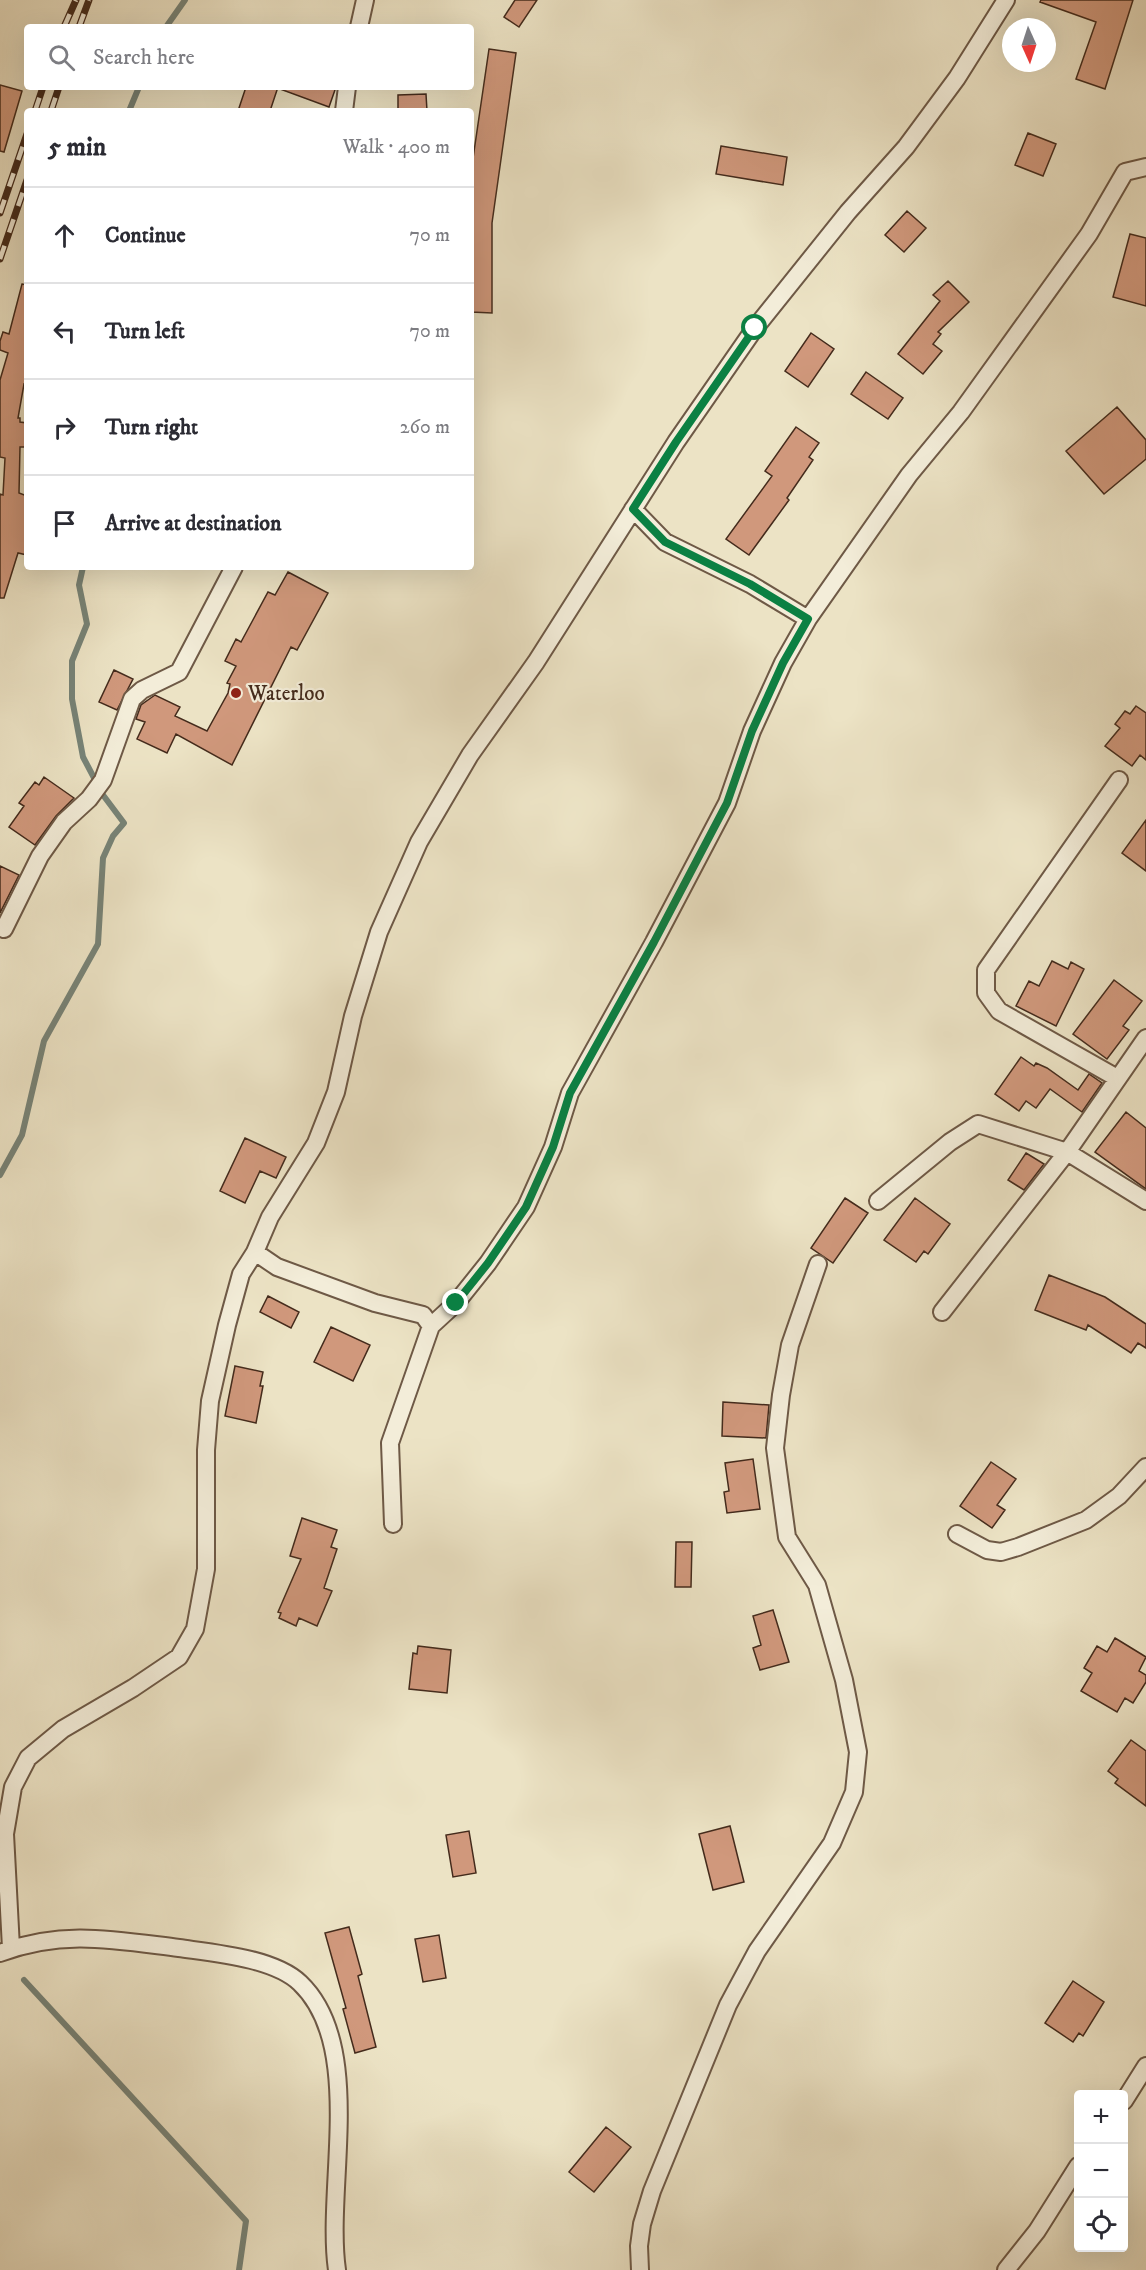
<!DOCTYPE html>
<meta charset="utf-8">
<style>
:root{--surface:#fff;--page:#f7f7f7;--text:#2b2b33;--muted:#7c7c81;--line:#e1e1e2}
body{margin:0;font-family:"IM FELL DW Pica",serif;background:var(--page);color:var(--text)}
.controls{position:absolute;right:18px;bottom:18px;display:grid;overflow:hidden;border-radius:6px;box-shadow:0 6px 24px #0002}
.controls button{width:54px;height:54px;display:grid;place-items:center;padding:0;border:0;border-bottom:2px solid var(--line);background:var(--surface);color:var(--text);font:30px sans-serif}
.compass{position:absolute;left:1002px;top:18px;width:54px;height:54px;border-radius:50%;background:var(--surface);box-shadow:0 6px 24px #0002;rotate:177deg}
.stop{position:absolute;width:18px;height:18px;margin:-14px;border:4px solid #0b8043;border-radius:50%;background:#fff}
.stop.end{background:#0b8043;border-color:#fff;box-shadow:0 2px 6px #0008}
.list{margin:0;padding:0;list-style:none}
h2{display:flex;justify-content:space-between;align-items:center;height:78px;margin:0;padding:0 24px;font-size:26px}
h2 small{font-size:20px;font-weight:400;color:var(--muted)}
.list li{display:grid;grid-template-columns:39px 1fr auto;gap:18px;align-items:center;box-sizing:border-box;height:96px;padding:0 24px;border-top:2px solid var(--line)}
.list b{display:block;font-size:22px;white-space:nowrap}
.list em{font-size:20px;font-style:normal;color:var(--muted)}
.icon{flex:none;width:33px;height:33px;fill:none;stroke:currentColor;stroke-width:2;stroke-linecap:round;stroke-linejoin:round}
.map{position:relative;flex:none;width:1146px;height:2270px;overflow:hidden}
.search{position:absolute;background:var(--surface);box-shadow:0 6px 24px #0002;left:24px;top:24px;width:450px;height:66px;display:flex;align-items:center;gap:15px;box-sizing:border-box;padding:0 21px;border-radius:6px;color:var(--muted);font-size:22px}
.panel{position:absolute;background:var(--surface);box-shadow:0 6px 24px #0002;left:24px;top:108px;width:450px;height:462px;border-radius:6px}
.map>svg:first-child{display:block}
</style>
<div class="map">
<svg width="1146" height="2270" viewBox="0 0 1146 2270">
<rect width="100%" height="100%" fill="#ece3c5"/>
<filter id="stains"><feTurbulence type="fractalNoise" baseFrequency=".00333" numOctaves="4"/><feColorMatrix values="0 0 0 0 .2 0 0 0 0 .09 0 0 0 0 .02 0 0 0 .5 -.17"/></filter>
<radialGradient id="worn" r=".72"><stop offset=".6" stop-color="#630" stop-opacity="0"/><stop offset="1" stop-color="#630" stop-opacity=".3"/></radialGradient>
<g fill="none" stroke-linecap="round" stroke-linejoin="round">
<path stroke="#778377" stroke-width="6" d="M166 27 185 0
M129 111 139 87
M0 1175 22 1135 44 1041 98 944 103 858 113 836 124 823 103 795 83 757 72 699V661L87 624 79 585 83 567
M24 1980 246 2221 239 2270"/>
</g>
<path fill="#d0987c" stroke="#442b1c" stroke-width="1.5" d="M515 0H537L519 27 504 17Z
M1041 0H1133L1105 89 1076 79 1096 22 1040 2Z
M489 49 516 53 492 223V313L471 312V172Z
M0 85 22 91 4 152 0 151Z
M246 87H278L270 111H238Z
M280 87H336L329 107 280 89Z
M426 94 427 111H398V95Z
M1028 133 1056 144 1043 176 1015 165Z
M721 146 787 157 783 185 716 174Z
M907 211 926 228 904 252 885 235Z
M1130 234 1146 238V306L1113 297Z
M948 281 969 302 938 332 941 334 933 344 942 351 923 374 898 354 940 301 933 295Z
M22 284 27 285V385L24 384 18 418H20V422L27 423V447H20L19 493 27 496V555L18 553 4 598H0V494L3 495 5 458 0 457V380L8 353 0 350V341L3 332 9 334Z
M811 333 834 349 808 387 785 371Z
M866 372 903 398 888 419 851 394Z
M1117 407 1146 440V459L1104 494 1066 451Z
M796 427 819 443 809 457 813 460 787 498 789 500 749 555 726 539 772 476 765 471Z
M288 572 328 593 297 650 291 647 232 765 176 734 167 753 137 739 145 722 136 719 141 705 155 695 180 707 175 716 207 731 228 693 230 684 227 683 236 666 225 661 236 639 241 642 268 592 275 595Z
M114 670 133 679 117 710 99 702Z
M1136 706 1146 713V760L1140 755 1132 766 1105 746 1120 728 1115 724 1125 711 1130 714Z
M44 777 74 798 56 816 35 845 9 827 24 806 19 803 35 782 39 785Z
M1146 820V871L1122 853Z
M0 866 19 875 0 913Z
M1052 961 1068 969 1071 962 1084 969 1056 1026 1016 1006 1029 981 1039 986Z
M1114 980 1142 1001 1123 1026 1129 1030 1107 1059 1073 1034Z
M1021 1057 1034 1066 1036 1063 1047 1068 1078 1090 1089 1074 1102 1083 1082 1112 1050 1089 1036 1108 1026 1101 1019 1111 995 1094Z
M1126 1112 1146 1128V1189L1095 1152Z
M245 1138 286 1157 276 1178 260 1171 245 1203 220 1191Z
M1026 1153 1044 1164 1024 1190 1008 1180Z
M845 1198 868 1213 833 1263 811 1248Z
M915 1198 950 1224 928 1254 924 1251 916 1262 884 1240Z
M1049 1275 1105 1297 1146 1324V1348L1138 1343 1131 1353 1088 1325 1086 1330 1035 1310Z
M268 1296 299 1312 291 1328 260 1312Z
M331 1327 370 1345 353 1381 314 1362Z
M235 1366 263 1372 260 1386H263L256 1423 225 1416Z
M723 1402 769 1405 766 1438 722 1436Z
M753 1459 760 1509 727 1513 724 1492 729 1491 725 1463Z
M991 1462 1016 1479 997 1505 1005 1510 992 1528 960 1506Z
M302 1518 337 1530 331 1547 337 1549 324 1588 332 1591 317 1626 299 1618 296 1626 279 1618 281 1613 278 1612 301 1559 290 1556Z
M676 1542H692L691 1587H675Z
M773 1610 789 1662 760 1670 753 1648 761 1645 753 1616Z
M1115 1638 1146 1657 1139 1671 1146 1675V1682L1133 1703 1125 1698 1117 1712 1081 1691 1092 1673 1084 1668 1097 1646 1107 1652Z
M418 1646 451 1650 447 1693 409 1689 413 1653 417 1654Z
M1131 1740 1146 1751V1806L1115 1783 1118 1779 1108 1771Z
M730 1826 744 1882 713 1890 699 1834Z
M469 1831 476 1873 453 1877 446 1835Z
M349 1927 362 1974 358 1976 376 2047 355 2053 343 2009 346 2008 325 1933Z
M439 1935 446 1978 423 1982 415 1939Z
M1073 1981 1104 2002 1083 2036 1079 2033 1073 2042 1045 2023Z
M606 2127 631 2147 594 2192 569 2172Z"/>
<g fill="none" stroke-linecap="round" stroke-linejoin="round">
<g stroke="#6e5946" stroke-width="20">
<path id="street" d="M359 27 365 0
M344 111 347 87
M633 509 665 542 750 584 808 619
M4 929 40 856 64 822 89 799 103 780 132 699 142 690 179 672 234 567
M1117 1078 999 1011 986 993V970L1119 780
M878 1201 950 1142 978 1124 1067 1152 1146 1201
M255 1252 277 1267 375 1303 423 1315 431 1326 390 1443 393 1524
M942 1312 1067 1152 1146 1038
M431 1326 456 1303 488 1263 526 1207 553 1147 570 1093 654 942 727 803 752 731 783 663 808 619 909 475 961 412 1089 234 1125 172 1146 167
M957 1534 987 1550 1001 1552 1018 1547 1086 1520 1119 1496 1146 1467
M11 1948 5 1834 13 1787 28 1758 63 1729 133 1688 179 1657 195 1629 206 1569V1450L210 1401 227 1325 241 1274 255 1252 270 1217 316 1143 336 1092 353 1016 379 932 419 842 470 755 536 662 676 442 755 328 848 212 906 147 957 78 1006 0
M0 1953C63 1929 115 1940 179 1948 214 1953 274 1958 300 1983 366 2046 325 2188 337 2270
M1124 2101 1146 2066
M640 2270 639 2246 642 2224 652 2191 728 2005 757 1951 832 1843 854 1792 858 1752 844 1680 817 1585 787 1537 775 1448 781 1395 790 1345 818 1264
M1006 2270 1037 2231 1078 2166"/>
</g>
<use href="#street" stroke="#f3edd9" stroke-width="16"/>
<g stroke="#442b1c" stroke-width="7">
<path id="rail" d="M64 27 76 0
M79 27 89 0
M35 111 43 87
M51 111 59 87
M0 213 27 134
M0 259 27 180"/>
</g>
<use href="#rail" stroke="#f3edd9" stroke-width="4.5" stroke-dasharray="14" stroke-linecap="butt"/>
</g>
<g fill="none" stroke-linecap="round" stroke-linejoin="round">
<path stroke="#0b8043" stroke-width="8" d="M456 1303 488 1263 526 1207 553 1147 570 1093 654 942 727 803 752 731 783 663 808 619 750 584 665 542 633 509 676 442 755 328"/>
</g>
<circle fill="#8f2418" stroke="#f3edd9" stroke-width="2" cx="236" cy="693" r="6"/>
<g text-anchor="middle" stroke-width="4.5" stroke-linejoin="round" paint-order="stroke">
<g font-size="21" fill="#442b1c" stroke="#f3edd9" text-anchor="start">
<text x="248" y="700">Waterloo</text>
</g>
</g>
<rect width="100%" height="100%" filter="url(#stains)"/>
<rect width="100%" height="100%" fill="url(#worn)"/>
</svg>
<div class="controls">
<button>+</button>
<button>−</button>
<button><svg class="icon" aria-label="locate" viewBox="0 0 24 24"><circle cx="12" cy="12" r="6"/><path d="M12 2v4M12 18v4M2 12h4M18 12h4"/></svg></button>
</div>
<svg class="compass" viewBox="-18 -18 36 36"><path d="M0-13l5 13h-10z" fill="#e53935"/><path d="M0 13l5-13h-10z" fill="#7c7c81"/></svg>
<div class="stop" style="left:755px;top:328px"></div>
<div class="stop end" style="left:456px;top:1303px"></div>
<div class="search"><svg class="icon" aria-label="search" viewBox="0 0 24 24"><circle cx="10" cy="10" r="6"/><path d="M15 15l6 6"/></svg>Search here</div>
<section class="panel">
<h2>5 min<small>Walk · 400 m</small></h2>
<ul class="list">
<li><svg class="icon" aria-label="ahead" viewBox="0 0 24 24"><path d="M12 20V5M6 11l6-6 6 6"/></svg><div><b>Continue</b></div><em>70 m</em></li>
<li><svg class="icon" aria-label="left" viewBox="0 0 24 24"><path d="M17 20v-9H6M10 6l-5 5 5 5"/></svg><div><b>Turn left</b></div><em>70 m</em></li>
<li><svg class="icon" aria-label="right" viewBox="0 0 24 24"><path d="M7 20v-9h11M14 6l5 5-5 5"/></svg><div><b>Turn right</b></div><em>260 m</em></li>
<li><svg class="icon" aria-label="arrive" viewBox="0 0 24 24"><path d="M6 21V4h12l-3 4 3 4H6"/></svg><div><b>Arrive at destination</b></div></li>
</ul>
</section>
</div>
